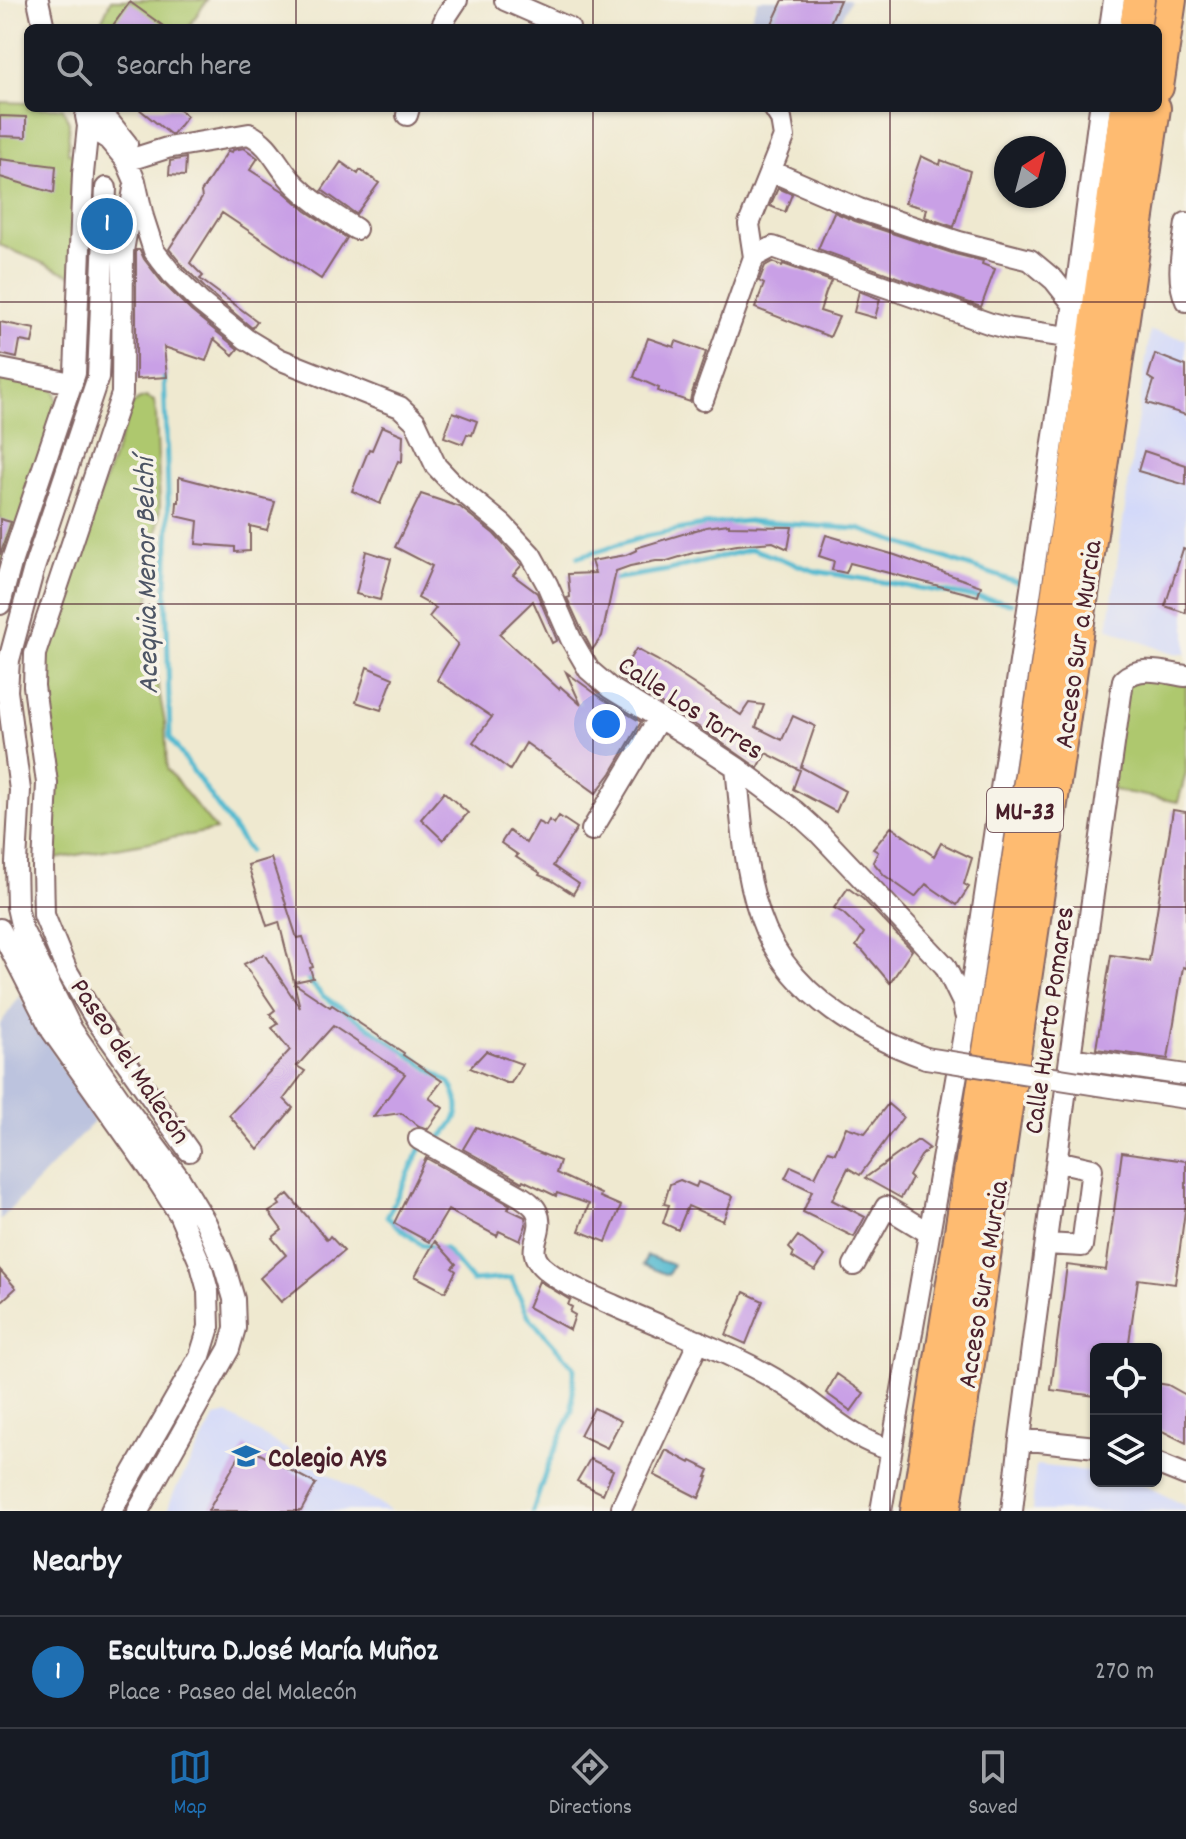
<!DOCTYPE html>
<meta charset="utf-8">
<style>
:root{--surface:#171b24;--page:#242831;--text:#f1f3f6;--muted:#9ea1a6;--line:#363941;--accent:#1f6fb2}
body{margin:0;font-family:Dekko,sans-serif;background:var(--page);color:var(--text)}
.controls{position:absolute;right:24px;bottom:24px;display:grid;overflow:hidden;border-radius:12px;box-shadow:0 2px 6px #0004}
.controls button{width:72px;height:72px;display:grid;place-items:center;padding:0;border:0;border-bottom:2px solid var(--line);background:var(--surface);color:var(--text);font:40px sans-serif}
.compass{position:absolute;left:994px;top:136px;width:72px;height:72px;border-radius:50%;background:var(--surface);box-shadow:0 2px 6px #0004;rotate:36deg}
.you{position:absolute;left:606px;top:724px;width:28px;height:28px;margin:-20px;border:6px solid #fff;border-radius:50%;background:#1a73e8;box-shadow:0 0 0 12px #1a73e833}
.badge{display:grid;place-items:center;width:52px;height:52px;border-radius:50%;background:var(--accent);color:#fff;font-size:26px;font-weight:700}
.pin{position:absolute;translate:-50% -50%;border:4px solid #fff;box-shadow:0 2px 8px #0006}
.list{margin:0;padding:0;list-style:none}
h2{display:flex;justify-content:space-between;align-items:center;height:104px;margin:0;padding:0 32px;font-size:34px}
h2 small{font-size:26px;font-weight:400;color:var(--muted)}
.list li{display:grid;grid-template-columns:52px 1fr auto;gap:24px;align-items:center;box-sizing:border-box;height:112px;padding:0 32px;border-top:2px solid var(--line)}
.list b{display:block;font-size:30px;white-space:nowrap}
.list p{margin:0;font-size:26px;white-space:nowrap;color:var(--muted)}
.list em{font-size:26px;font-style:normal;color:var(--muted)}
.icon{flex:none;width:44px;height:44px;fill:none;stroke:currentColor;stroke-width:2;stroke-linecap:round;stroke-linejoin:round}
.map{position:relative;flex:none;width:1186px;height:1511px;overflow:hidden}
.search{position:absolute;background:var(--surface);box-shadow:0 2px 6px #0004;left:24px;right:24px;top:24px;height:88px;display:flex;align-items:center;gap:20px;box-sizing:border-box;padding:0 28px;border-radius:12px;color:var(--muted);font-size:30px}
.sheet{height:216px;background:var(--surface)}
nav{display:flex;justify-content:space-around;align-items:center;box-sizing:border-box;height:112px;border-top:2px solid var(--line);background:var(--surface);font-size:22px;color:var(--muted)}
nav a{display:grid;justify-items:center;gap:4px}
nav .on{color:var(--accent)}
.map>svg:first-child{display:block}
</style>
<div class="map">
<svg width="1186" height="1511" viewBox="0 0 1186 1511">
<rect width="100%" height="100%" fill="#f7f3e8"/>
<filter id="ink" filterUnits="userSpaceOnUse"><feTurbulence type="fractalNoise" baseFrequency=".0125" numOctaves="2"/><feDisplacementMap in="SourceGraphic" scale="16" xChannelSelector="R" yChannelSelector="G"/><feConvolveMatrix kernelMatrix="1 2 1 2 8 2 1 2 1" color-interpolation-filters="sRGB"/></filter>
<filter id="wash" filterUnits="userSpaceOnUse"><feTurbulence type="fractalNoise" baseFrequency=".006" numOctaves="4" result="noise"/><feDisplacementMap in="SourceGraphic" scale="32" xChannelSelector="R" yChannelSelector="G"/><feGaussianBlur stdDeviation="1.8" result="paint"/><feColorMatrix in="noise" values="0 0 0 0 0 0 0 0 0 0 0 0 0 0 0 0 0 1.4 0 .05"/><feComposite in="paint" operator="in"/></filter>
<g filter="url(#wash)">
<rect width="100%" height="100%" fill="#efe9d0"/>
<path fill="#d3d9f9" d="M1150 331 1186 339V654L1169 653 1108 628Z
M227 1414 391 1511H167L173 1494 215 1417Z
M1036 1465 1096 1472V1481H1136L1186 1506V1511H1032Z"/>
<path fill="#bcc3de" d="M758 0H850L837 28H747Z
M20 996 94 1122 0 1220V1024Z"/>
<path fill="#aec86e" stroke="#7c744c" stroke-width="2" d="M111 0H207L188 28H98Z
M0 102 28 103V108H63L69 123 68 153 78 154 73 276 0 245Z
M0 374 48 384 55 391 57 402 0 584Z
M146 397 154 401 156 414 160 507 149 601 151 649 165 723 167 769 216 830 49 860 40 687 43 654 132 405 138 400Z
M1186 676V773L1178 802 1108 789 1123 680Z"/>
<path fill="#52bad0" stroke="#4e6c7e" stroke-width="2" d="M647 1256 673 1265 668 1275 643 1265Z"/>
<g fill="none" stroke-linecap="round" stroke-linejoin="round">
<path stroke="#52bad0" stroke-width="5" d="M164 372 169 522 166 586 170 738 249 851
M578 557 647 536 704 525 748 521 859 529 1019 583
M613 579 669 570 752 549 815 571 1011 603
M308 980 323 996 450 1083C466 1111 457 1123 435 1143
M422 1146 387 1217 421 1245 445 1249 472 1281 511 1278 529 1317 574 1367 572 1411 547 1468 533 1511"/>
</g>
<g id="blocks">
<path fill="#c9a0e6" d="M783 0H840L828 28H770Z
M130 2 166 28H111Z
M138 108H178L187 116 173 134H170Z
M0 116 26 117V137L0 136Z
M244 148 258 158 250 170 283 191 306 211 347 238 321 279 222 213 190 263 203 276 200 279 257 321 252 328 209 292 182 265 169 249 202 198 201 192 228 151 232 152 233 150Z
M921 156 940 165 941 160 970 171 954 227 925 217 927 209 905 203Z
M186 158 185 176 169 175 170 161Z
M0 159 56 166 54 193 0 177Z
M341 162 358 174 360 170 379 183 356 214 322 190Z
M778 188 792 194 785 212 770 206Z
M834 212 855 221 955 254 983 261 982 264 995 269 981 307 818 249Z
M136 250H140L144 259 162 282 191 311 238 349 233 355 214 339 206 361 164 347 167 377 136 379Z
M772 262 782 266 783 264 831 281 826 292 820 311 839 317 830 337 755 308 764 284 759 281 765 266Z
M859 291 880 299 875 318 854 312Z
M0 322 35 329 32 343 20 341 17 358 0 354Z
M648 338 674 347 676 341 706 352 691 396 690 402 658 391 659 388 634 377Z
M1155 354 1186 366V415L1147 403 1154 381 1148 377Z
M453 412 477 421 472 435 467 434 463 444 444 437Z
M382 426 403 435 402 462 398 461 380 504 352 491 369 449 372 450Z
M1144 451 1186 465V485L1138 471Z
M179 477 275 502 267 530 250 526V551L235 552V547L196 544 198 521 176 516 177 502H179Z
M421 494 460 507 494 534 520 563 522 565 513 575 537 593 557 640 552 643 533 601 499 634 559 689 561 687 581 705 566 672 603 699 641 722 611 773 596 793 526 743 510 770 473 742 492 717 437 680 458 644 429 617 436 608 418 598 432 566 395 547Z
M0 519 11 522 0 555Z
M729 524V526L792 527 788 549 773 542 737 545 693 553 667 561H656L630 566 616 571 602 636 592 650 583 633 567 598 570 597 568 574 595 573 591 561 626 555 637 550 636 548 706 527Z
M826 535 895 555 981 586 978 596 850 563 846 573 832 570 834 561 819 556Z
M1183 549 1186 550V613L1165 606Z
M366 551 391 559 380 600 356 594Z
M636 649 657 660 741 715 749 703 764 705 756 727 782 740 793 716 815 726 801 767 845 791 836 812 793 789 800 770 766 753 758 768 702 729 618 677Z
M367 667 393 678 381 710 356 702Z
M444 792 468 813 443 840 421 819Z
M1173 810 1186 812V968L1183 967 1168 1059 1096 1049 1111 955 1149 961Z
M559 816 577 828 553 866 579 884 573 894 551 880 539 875 540 873 516 857 518 855 501 843 509 831 526 843 538 822 546 826 549 820 554 824Z
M891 827 934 856 941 843 972 858 964 884 969 887 957 905 926 884 915 897 884 875 873 862 878 852 873 849Z
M271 858 297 938 303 937 313 967 310 968 313 978 294 982 279 922 267 926 248 865Z
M848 888 863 899 912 950 890 983 863 951 856 946 864 933 843 913 834 908Z
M264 954 300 1008 294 983 330 1007 332 1005 404 1053 403 1055 442 1081 429 1098 443 1108 428 1129 419 1126 401 1113 373 1117 405 1074 333 1026 297 1066 305 1071 284 1099 293 1108 258 1150 229 1115 290 1050 272 1028 278 1024 270 1014 275 1010 244 964Z
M486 1051 522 1064 511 1083H506L470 1068Z
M888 1104 903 1117 860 1175 848 1168 832 1200 865 1217 854 1237 803 1212 812 1191 785 1178 791 1166 815 1177 828 1151 835 1153 846 1127 865 1133Z
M476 1127 560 1161 556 1173 601 1194 600 1197 621 1206 606 1242 579 1231 589 1204 557 1193 556 1196 523 1180 522 1182 463 1149Z
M918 1140 929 1148 921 1156 909 1176 912 1179 901 1198 865 1178Z
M1122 1152 1186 1161V1204L1175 1284 1138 1279 1128 1349H1096V1396L1051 1390 1067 1265 1106 1270Z
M426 1158 510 1205 508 1209 525 1217 526 1225 520 1241 499 1231 497 1236 448 1210 429 1242 394 1223Z
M680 1180 696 1187 698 1182 733 1196 723 1221 688 1206 678 1230 663 1223 669 1205 664 1204 670 1184Z
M288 1194 327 1240 330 1236 344 1251 281 1302 260 1278 286 1255 272 1238 282 1230 269 1212 280 1205 278 1202Z
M798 1236 825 1256 815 1271 792 1257 794 1253 789 1248Z
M435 1241 456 1264 452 1268 456 1271 445 1292 415 1276Z
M0 1270 16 1288 0 1303Z
M539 1281 570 1300 568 1305 572 1307 570 1312 575 1315 570 1330 528 1307Z
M744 1292 763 1301 746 1344 726 1335Z
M837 1374 864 1393 851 1411 826 1393Z
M1156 1383 1168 1385 1186 1395V1443L1156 1428Z
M594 1408 621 1421 607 1448 580 1435Z
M245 1446 316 1484 301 1511H208Z
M666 1450 690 1463 691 1461 709 1470 706 1477H708L699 1498 654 1475Z
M590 1459 613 1470 603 1494 577 1481Z"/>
</g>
</g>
<g filter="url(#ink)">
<use href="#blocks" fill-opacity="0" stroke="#846665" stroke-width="2"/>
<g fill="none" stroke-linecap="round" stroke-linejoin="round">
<g stroke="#846665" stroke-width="24">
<path id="minor" d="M38 0 44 28
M505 0 569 28
M441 28 447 15 457 0
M1110 28 1114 0
M92 108 111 124 127 144
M407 115 409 108
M88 126 108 139 126 160 135 181 143 217 154 251 172 274 200 302 246 339 279 359 400 407 415 421 436 466 452 483 503 525 531 555 547 584 571 639 589 670 610 688 695 740 736 767 795 811 818 832 945 966 963 1003 965 1014
M126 161 167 148 249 134C270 144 276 163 291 180 308 199 335 216 356 229
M771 171 859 209 959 242 1030 260 1054 280 1073 304
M106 188 98 377 34 568 9 660 7 691 20 790 16 863 17 907 22 929 72 1030 122 1102 179 1178 206 1223 224 1265 234 1299 235 1328 229 1349 138 1511
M134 189 123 251 122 394 35 654 34 686 47 783 43 867 44 915 67 971 95 1018 189 1151
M1186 223C1183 248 1175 277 1186 301
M754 257 773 247 991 324 1010 329 1068 337
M0 369 72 383
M703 400 754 257 749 224 784 137 781 119 774 108
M0 604 12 560 75 373 83 174 88 126 86 116
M736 767C742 821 744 880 766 931 795 996 861 1035 926 1058
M592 830 659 718
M0 929 52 1031 156 1178 179 1214 201 1265 208 1291 209 1327 200 1356 111 1511
M1070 1058 1186 1075
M1098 1085 1186 1098
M419 1139 520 1196C526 1200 534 1205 537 1212 547 1234 521 1249 545 1269 565 1286 591 1295 615 1306 677 1334 741 1355 797 1393 828 1414 854 1440 891 1450
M1046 1244 1082 1246 1092 1169 1057 1161
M854 1265 886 1207 929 1233
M1020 1439 1096 1447
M1156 1463 1186 1475
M622 1507 699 1341
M881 1511 966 1022 1078 276 1100 108
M1012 1511 1020 1439 1070 1058 1123 680C1140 664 1164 673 1186 676"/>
</g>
<g stroke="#846665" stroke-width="34">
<path id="highway" d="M1135 28 1139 0
M1158 87 1171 0
M916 1511C990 1044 1062 577 1125 108
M945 1511 971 1351 1155 108"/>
</g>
<use href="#minor" stroke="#fff" stroke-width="20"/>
<use href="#highway" stroke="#febb71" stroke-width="30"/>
<g stroke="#846665" stroke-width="24" stroke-linecap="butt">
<path id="minor-bridge" d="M926 1058 1098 1085"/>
</g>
<use href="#minor-bridge" stroke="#fff" stroke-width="20"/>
</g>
</g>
<path fill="none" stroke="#4a1f2b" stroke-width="2" stroke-opacity="0.55" d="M296 0V28M593 0V28M890 0V28M296 108V1511M593 108V1511M890 108V1511M0 302H1186M0 604H1186M0 907H1186M0 1209H1186"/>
<defs>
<g id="school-bare" transform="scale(2.16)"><path d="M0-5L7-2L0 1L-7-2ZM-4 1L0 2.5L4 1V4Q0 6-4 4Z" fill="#1f6fb2" stroke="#f7f3e8" stroke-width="2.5" paint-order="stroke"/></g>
</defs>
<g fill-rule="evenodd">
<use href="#school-bare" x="246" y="1456"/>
</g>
<g text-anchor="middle" stroke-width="7" stroke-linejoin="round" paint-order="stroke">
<rect fill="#f7f3e8" stroke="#7e5f64" stroke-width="2" x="987" y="788" width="76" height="44" rx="6"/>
<g font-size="26" font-weight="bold" fill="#4a1f2b">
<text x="1025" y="819">MU-33</text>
</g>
<g font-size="28" fill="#4a1f2b" stroke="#f7f3e8">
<text transform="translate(1076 644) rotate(-82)" y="10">Acceso Sur a Murcia</text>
<text transform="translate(692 706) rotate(33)" y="10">Calle Los Torres</text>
<text transform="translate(1047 1020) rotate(-82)" y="10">Calle Huerto Pomares</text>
<text transform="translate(132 1060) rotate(56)" y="10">Paseo del Malecón</text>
<text transform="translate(981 1284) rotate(-81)" y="10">Acceso Sur a Murcia</text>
</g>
<g font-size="28" font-weight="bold" fill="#4a1f2b" stroke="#f7f3e8" text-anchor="start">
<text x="268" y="1466">Colegio AYS</text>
</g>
<g font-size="30" font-style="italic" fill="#4d5565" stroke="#f7f3e8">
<text transform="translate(145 576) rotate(-91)" y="10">Acequia Menor Belchí</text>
</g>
</g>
</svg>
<div class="controls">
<button><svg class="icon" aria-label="locate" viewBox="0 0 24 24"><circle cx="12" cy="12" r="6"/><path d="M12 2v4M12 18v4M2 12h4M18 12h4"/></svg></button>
<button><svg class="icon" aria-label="layers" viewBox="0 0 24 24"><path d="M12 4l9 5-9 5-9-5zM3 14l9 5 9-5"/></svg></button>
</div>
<svg class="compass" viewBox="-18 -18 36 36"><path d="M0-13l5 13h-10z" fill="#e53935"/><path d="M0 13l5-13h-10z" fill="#9ea1a6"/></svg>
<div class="you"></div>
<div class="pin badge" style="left:107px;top:224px">1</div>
<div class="search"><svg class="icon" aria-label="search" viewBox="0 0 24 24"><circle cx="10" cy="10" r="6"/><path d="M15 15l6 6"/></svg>Search here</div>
</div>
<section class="sheet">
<h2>Nearby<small></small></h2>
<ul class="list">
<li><span class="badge">1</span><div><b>Escultura D.José María Muñoz</b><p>Place · Paseo del Malecón</p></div><em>270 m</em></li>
</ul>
</section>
<nav>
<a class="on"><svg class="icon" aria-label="map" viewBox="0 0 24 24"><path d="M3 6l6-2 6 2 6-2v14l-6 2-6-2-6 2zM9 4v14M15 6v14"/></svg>Map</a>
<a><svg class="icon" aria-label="directions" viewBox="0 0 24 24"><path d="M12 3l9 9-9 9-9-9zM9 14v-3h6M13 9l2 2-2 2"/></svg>Directions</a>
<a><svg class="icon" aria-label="saved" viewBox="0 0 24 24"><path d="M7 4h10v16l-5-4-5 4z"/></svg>Saved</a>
</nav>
